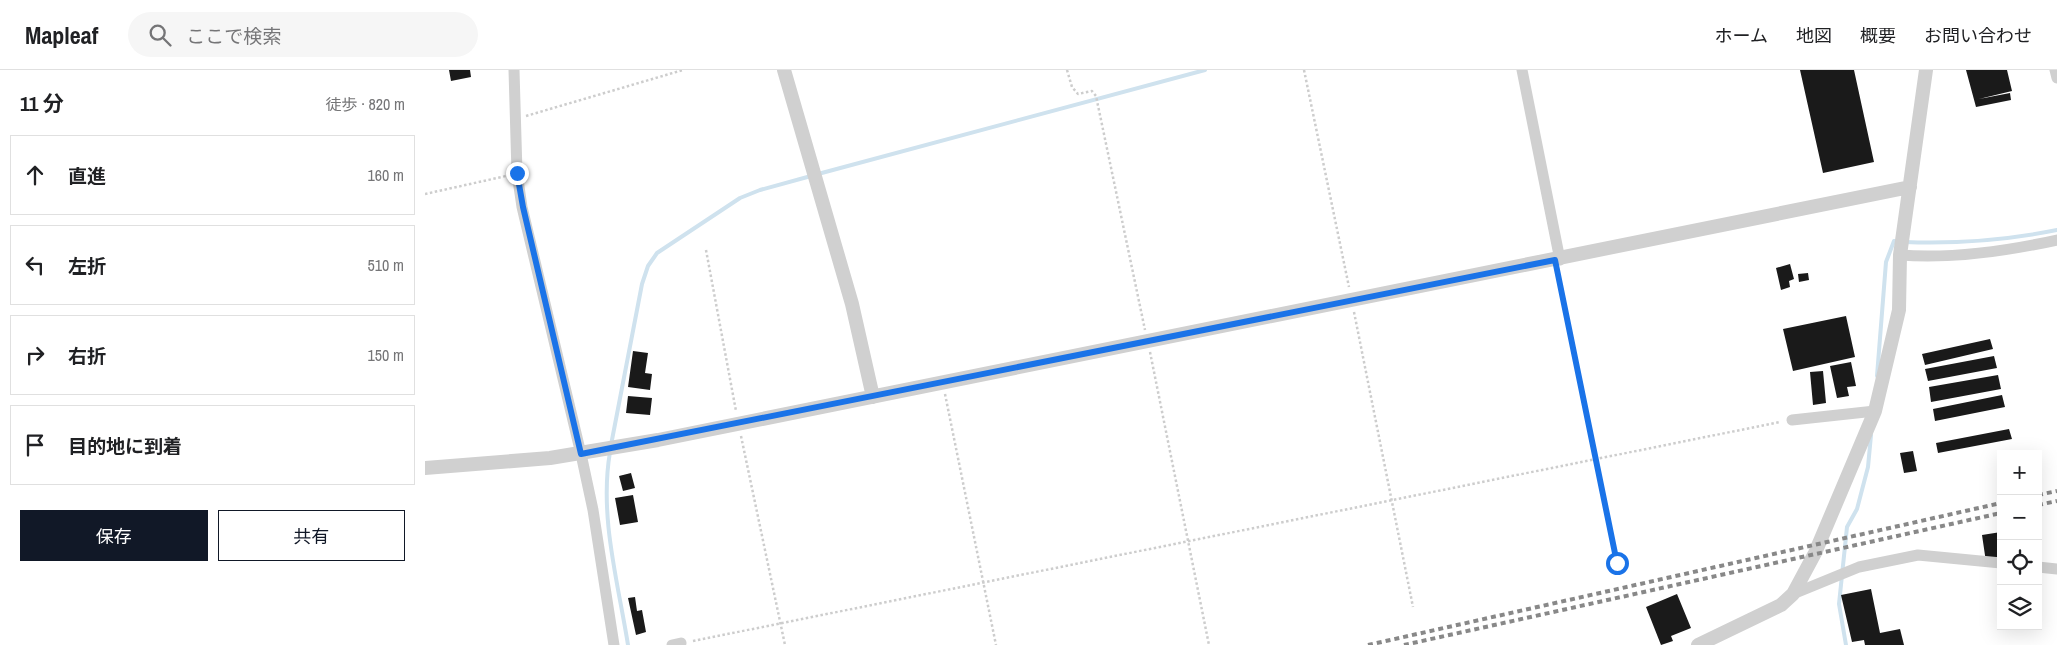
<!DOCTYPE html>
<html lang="ja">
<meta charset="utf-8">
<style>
:root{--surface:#fff;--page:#f6f6f6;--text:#202124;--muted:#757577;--line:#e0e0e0;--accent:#111827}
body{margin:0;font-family:"Archivo Narrow","Noto Sans JP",sans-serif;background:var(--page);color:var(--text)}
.controls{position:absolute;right:15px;bottom:15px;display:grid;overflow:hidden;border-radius:0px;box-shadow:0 5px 20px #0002}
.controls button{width:45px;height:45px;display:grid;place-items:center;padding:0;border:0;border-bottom:1px solid var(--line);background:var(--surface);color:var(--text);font:25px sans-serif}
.stop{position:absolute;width:15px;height:15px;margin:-11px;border:4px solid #1a73e8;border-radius:50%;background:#fff}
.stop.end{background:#1a73e8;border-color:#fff;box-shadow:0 1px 5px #0008}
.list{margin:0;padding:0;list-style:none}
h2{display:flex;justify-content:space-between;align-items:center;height:65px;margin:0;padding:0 20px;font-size:21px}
h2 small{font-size:16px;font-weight:400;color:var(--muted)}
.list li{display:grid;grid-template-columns:32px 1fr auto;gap:15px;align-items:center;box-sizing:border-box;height:80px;margin:0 10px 10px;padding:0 10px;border:1px solid var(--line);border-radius:0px}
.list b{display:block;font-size:19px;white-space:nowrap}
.list em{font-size:16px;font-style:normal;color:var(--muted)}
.actions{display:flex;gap:10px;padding:15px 20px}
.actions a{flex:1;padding:11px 0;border:1px solid var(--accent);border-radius:0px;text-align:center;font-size:18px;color:var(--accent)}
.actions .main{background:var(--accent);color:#fff}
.icon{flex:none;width:28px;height:28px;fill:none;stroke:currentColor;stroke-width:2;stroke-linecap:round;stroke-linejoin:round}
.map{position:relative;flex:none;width:1632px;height:575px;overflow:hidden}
header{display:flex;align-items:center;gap:30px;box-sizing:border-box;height:70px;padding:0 25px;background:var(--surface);border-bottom:1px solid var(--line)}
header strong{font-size:24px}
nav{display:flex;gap:28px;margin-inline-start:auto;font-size:18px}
.search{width:350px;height:45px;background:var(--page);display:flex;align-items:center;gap:12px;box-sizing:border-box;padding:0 18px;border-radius:28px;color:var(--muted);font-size:19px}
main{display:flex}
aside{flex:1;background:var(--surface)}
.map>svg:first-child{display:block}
</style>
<header>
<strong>Mapleaf</strong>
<div class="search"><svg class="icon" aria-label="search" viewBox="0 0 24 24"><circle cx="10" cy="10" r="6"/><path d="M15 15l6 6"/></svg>ここで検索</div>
<nav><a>ホーム</a><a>地図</a><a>概要</a><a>お問い合わせ</a></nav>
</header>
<main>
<aside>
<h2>11 分<small>徒歩 · 820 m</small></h2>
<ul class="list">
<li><svg class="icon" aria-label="ahead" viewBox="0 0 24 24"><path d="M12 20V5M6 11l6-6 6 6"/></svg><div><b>直進</b></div><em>160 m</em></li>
<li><svg class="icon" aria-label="left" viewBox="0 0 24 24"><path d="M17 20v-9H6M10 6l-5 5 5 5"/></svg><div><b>左折</b></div><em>510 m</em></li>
<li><svg class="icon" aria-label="right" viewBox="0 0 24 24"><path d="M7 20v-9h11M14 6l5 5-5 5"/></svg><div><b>右折</b></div><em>150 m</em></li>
<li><svg class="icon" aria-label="arrive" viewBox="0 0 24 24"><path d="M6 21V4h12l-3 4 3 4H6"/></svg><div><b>目的地に到着</b></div></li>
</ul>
<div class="actions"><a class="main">保存</a><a>共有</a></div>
</aside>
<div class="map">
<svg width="1632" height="575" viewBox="0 0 1632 575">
<rect width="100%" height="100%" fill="#fff"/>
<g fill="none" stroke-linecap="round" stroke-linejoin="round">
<path stroke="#cfe2ee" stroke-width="4" d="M393 104 780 0
M1480 172C1531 174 1582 170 1632 160
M1452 306 1461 192 1469 171H1473
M186 375 217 214 223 196 232 183 315 128 335 120 386 106
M185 382C174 446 193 512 203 575
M1421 575 1414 534 1422 457 1432 439 1443 397 1446 365"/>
</g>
<path fill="#1a1a1a" d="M24 0H45L46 7 26 11Z
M1375 0H1429L1449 92 1398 103Z
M1541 0H1582L1587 21 1554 29 1585 23 1586 30 1551 37Z
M1365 194 1369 209 1364 211 1365 217 1356 220 1351 198Z
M1383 203 1384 210 1374 212 1373 204Z
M1421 246 1430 287 1368 301 1358 259Z
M1565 269 1568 279 1500 295 1497 284Z
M208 281 223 283 220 303 227 304 225 320 203 317Z
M1569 286 1572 298 1503 311 1500 299Z
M1426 292 1431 316 1422 317 1424 326 1412 328 1405 296Z
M1398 301 1401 333 1388 335 1385 302Z
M1573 305 1576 319 1506 332 1504 317Z
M1577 325 1580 337 1510 351 1508 339Z
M203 326 227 328 225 345 201 343Z
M1584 359 1587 369 1513 383 1511 373Z
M1488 381 1492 401 1479 403 1475 383Z
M206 403 210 418 198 421 194 406Z
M208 425 213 452 195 455 190 428Z
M1576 462V489L1561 492 1557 465Z
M1446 519 1455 563 1475 559 1479 575H1440L1439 570 1427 572 1416 525Z
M1252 524 1266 558 1246 566 1248 571 1236 575 1221 537Z
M210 527 212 541 217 540 221 562 211 565 203 528Z"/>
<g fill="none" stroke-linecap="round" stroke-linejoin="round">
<path stroke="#cdcdcd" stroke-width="2.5" stroke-dasharray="2.5 2.5" stroke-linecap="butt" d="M642 0 647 17 653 24 667 21 671 26 720 260
M879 0 924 217
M101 46 258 0
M0 124 81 106
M281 180 311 341
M1132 201 1192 493
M929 242 988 537
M725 282 784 575
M520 324 571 575
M316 366 360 575
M268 571 1355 352"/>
<path stroke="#d0d0d0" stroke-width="11" d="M89 0 92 103 97 137 156 384 168 440 189 575
M1097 0 1135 190
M1630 0 1632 8
M1475 185C1526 189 1582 181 1632 170
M1367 350 1450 341
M1613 497 1632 499
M1368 524 1434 497 1493 485 1576 493
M247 575 256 573"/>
<path stroke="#d0d0d0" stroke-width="14" d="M359 0 427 234 448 327
M0 398 125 388 233 370 1485 117
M1273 575 1356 535 1368 524 1390 483 1450 341 1474 240 1475 185 1501 0"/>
<path stroke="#888" stroke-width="4" stroke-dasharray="5 4" stroke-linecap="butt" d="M1613 425 1632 421
M1613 435 1632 431
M943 575 1576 433
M979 575 1576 443"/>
</g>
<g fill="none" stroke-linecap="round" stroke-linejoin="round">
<path stroke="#1a73e8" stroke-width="6" d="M92 103 98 137 156 384 1130 190 1192 493"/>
</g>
</svg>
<div class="controls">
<button>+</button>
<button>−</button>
<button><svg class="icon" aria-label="locate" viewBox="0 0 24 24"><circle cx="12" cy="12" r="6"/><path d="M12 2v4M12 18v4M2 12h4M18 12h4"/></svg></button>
<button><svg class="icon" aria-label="layers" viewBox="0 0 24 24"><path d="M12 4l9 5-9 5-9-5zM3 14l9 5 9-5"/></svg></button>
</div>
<div class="stop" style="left:1192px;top:493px"></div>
<div class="stop end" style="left:92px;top:103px"></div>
</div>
</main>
